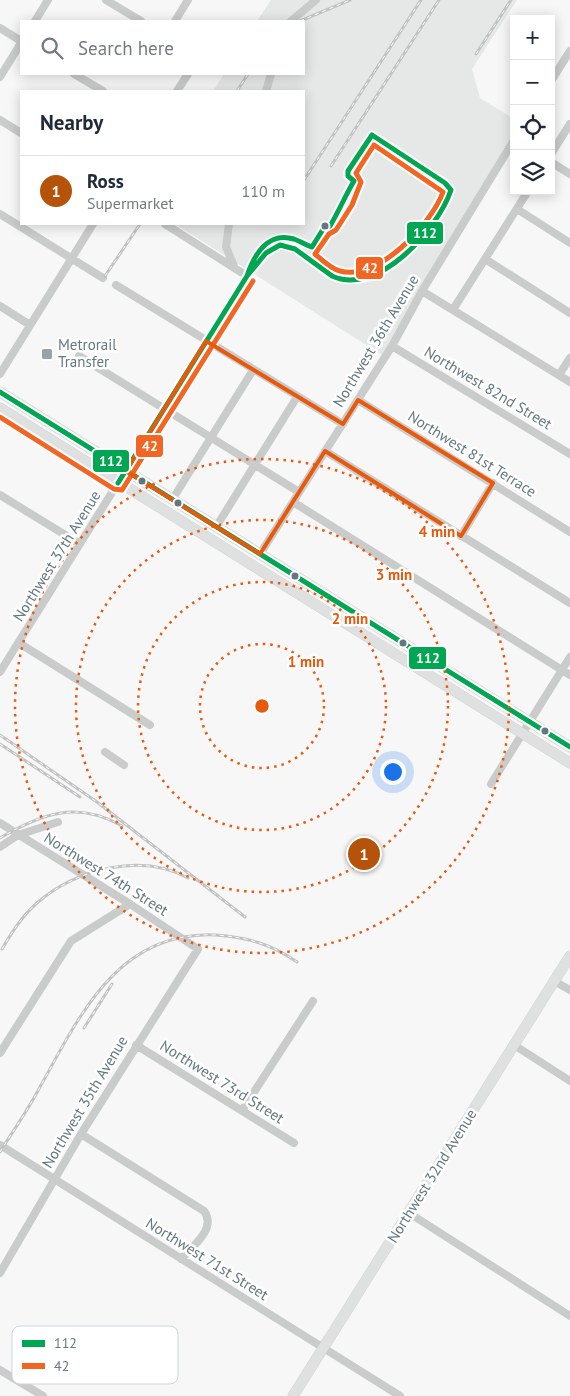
<!DOCTYPE html>
<meta charset="utf-8">
<style>
:root{--surface:#fff;--page:#f6f6f7;--text:#1f2937;--muted:#747a83;--line:#e0e1e3;--accent:#b45309}
body{margin:0;font-family:"PT Sans",sans-serif;background:var(--page);color:var(--text)}
.controls{position:absolute;right:15px;top:15px;display:grid;overflow:hidden;border-radius:0px;box-shadow:0 2px 12px #0003}
.controls button{width:45px;height:45px;display:grid;place-items:center;padding:0;border:0;border-bottom:1px solid var(--line);background:var(--surface);color:var(--text);font:25px sans-serif}
.you{position:absolute;left:392px;top:771px;width:18px;height:18px;margin:-12px;border:4px solid #fff;border-radius:50%;background:#1a73e8;box-shadow:0 0 0 8px #1a73e833}
.badge{display:grid;place-items:center;width:32px;height:32px;border-radius:50%;background:var(--accent);color:#fff;font-size:16px;font-weight:700}
.pin{position:absolute;translate:-50% -50%;border:2px solid #fff;box-shadow:0 1px 5px #0006}
.list{margin:0;padding:0;list-style:none}
h2{display:flex;justify-content:space-between;align-items:center;height:65px;margin:0;padding:0 20px;font-size:21px}
h2 small{font-size:16px;font-weight:400;color:var(--muted)}
.list li{display:grid;grid-template-columns:32px 1fr auto;gap:15px;align-items:center;box-sizing:border-box;height:70px;padding:0 20px;border-top:1px solid var(--line)}
.list b{display:block;font-size:19px;white-space:nowrap}
.list p{margin:0;font-size:16px;white-space:nowrap;color:var(--muted)}
.list em{font-size:16px;font-style:normal;color:var(--muted)}
.icon{flex:none;width:28px;height:28px;fill:none;stroke:currentColor;stroke-width:2;stroke-linecap:round;stroke-linejoin:round}
.map{position:relative;flex:none;width:570px;height:1396px;overflow:hidden}
.search{position:absolute;background:var(--surface);box-shadow:0 2px 12px #0003;left:20px;top:20px;width:285px;height:55px;display:flex;align-items:center;gap:12px;box-sizing:border-box;padding:0 18px;border-radius:0px;color:var(--muted);font-size:19px}
.panel{position:absolute;background:var(--surface);box-shadow:0 2px 12px #0003;left:20px;top:90px;width:285px;height:135px;border-radius:0px}
.map>svg:first-child{display:block}
</style>
<div class="map">
<svg width="570" height="1396" viewBox="0 0 570 1396">
<rect width="100%" height="100%" fill="#f7f7f7"/>
<path fill="#e6e8e7" d="M271 0H517L472 69 480 98 514 119V134L382 355 175 224H304V91H213L224 74H304V21H257Z"/>
<g fill="none" stroke-linecap="round" stroke-linejoin="round">
<g stroke="#d3d4d5" stroke-width="11">
<path id="major" d="M0 392 570 747
M0 408 570 763
M293 1396 570 956"/>
</g>
<path stroke="#cacccc" stroke-width="8" d="M106 0 141 21
M35 21 48 0
M175 21 188 0
M291 21 316 0
M0 28 21 41
M74 74 103 91
M0 77 21 43
M551 81 570 51
M177 91 188 74
M266 91 271 74
M0 120 21 133
M551 154 570 124
M551 162 570 174
M517 209 570 243
M0 214 103 278
M165 224 247 276
M229 224 226 247 234 266
M485 259 570 313
M247 276C256 268 260 256 269 249 287 236 321 268 337 278L344 280
M116 285 343 424
M422 291 570 382
M0 306 30 325
M454 308 528 191
M392 346 570 454
M79 356 299 492
M0 374 93 224
M559 375 570 358
M358 400 570 532
M145 440 160 449
M325 451 570 603
M0 495 80 544
M172 500 253 370
M293 502 570 675
M216 527 297 397
M461 536 493 483
M260 554 392 346 422 291 514 140
M19 643 150 725
M0 672 247 276C253 255 269 230 294 239 301 241 305 246 312 247
M105 752 124 765
M491 784 570 657
M0 823 130 904 198 949 81 1134 0 1273
M0 847 18 835 58 822
M554 981 570 990
M136 1045 294 1143
M514 1045 570 1081
M0 1053 71 941 130 904
M243 1109 313 1001
M81 1134 204 1211C217 1228 193 1246 181 1259
M0 1145 400 1396
M409 1213 570 1316
M0 1370 43 1396"/>
<use href="#major" stroke="#dfe0e0" stroke-width="10"/>
<g stroke="#c1c2c3" stroke-width="3">
<path id="rail" d="M300 21 350 0
M476 54 511 0
M237 91 248 74
M331 166 439 0
M304 180 421 0
M105 276 140 224
M0 735 97 802 245 917
M0 744 80 797
M0 838C41 814 77 800 122 826
M2 949C12 932 22 916 37 903 76 869 141 852 188 878
M84 1028 112 984
M0 1152C13 1131 28 1110 40 1087 80 1015 118 931 215 935 247 937 271 944 297 962"/>
</g>
<use href="#rail" stroke="#fff" stroke-width="1" stroke-dasharray="4" stroke-linecap="butt"/>
<g stroke="#fff" stroke-width="9">
<path id="bus-1" d="M372 135 445 183 451 190C438 229 378 297 332 276L295 249 280 245 266 253 247 276C254 255 268 231 294 239 300 241 305 245 312 247L325 226H330C339 211 345 196 354 181L348 176V171Z
M0 392 570 747
M118 483 247 276"/>
</g>
<g stroke="#fff" stroke-width="9">
<path id="bus-2" d="M374 145 443 192C432 223 378 282 340 271 331 269 322 260 315 254L329 234 336 230 352 205 361 182 356 173Z
M0 417 114 489 122 490 253 281"/>
</g>
<use href="#bus-1" stroke="#00a651" stroke-width="5"/>
<use href="#bus-2" stroke="#f26522" stroke-width="5"/>
</g>
<path fill="none" stroke="#e8590c" stroke-width="4" stroke-linejoin="round" d="M206 341 343 424 358 400 493 483 461 536 325 451 260 554 126 471Z"/>
<g fill="none" stroke="#e8590c" stroke-width="2.5" stroke-dasharray="2.5 5">
<circle cx="262" cy="706" r="62"/>
<circle cx="262" cy="706" r="124"/>
<circle cx="262" cy="706" r="186"/>
<circle cx="262" cy="706" r="247"/>
</g>
<g fill="#637781" stroke="#fff" stroke-width="2">
<circle cx="325" cy="226" r="4.5"/>
<circle cx="142" cy="481" r="4.5"/>
<circle cx="178" cy="503" r="4.5"/>
<circle cx="295" cy="576" r="4.5"/>
<circle cx="403" cy="643" r="4.5"/>
<circle cx="545" cy="731" r="4.5"/>
</g>
<rect fill="#97a4aa" stroke="#fff" stroke-width="2" x="41" y="348" width="12" height="12" rx="2.5"/>
<g text-anchor="middle" stroke-width="5" stroke-linejoin="round" paint-order="stroke">
<g font-size="15" fill="#637781" stroke="#fff">
<text transform="translate(376 341) rotate(-59)" y="5">Northwest 36th Avenue</text>
<text transform="translate(488 388) rotate(31)" y="5">Northwest 82nd Street</text>
<text transform="translate(472 454) rotate(32)" y="5">Northwest 81st Terrace</text>
<text transform="translate(57 556) rotate(-58)" y="5">Northwest 37th Avenue</text>
<text transform="translate(106 874) rotate(32)" y="5">Northwest 74th Street</text>
<text transform="translate(222 1082) rotate(32)" y="5">Northwest 73rd Street</text>
<text transform="translate(85 1102) rotate(-59)" y="5">Northwest 35th Avenue</text>
<text transform="translate(432 1176) rotate(-58)" y="5">Northwest 32nd Avenue</text>
<text transform="translate(207 1259) rotate(32)" y="5">Northwest 71st Street</text>
</g>
<g font-size="15" fill="#637781" stroke="#fff" text-anchor="start">
<text x="58" y="350">Metrorail<tspan x="58" dy="17">Transfer</tspan></text>
</g>
</g>
<rect x="12" y="1326" width="166" height="58" rx="8" fill="#fff" stroke="#d0d6d9" stroke-width="1"/>
<rect x="22" y="1340" width="23" height="7" fill="#00a651"/>
<rect x="22" y="1363" width="23" height="6" fill="#f26522"/>
<g font-size="14" fill="#637781">
<text x="54" y="1348">112</text>
<text x="54" y="1371">42</text>
</g>
<circle cx="262" cy="706" r="8" fill="#e8590c" stroke="#fff" stroke-width="2.5"/>
<g font-size="15" text-anchor="middle" font-weight="bold" fill="#e8590c" stroke="#fff" stroke-width="5" stroke-linejoin="round" paint-order="stroke">
<text x="437" y="537">4 min</text>
<text x="394" y="580">3 min</text>
<text x="350" y="624">2 min</text>
<text x="306" y="667">1 min</text>
</g>
<g stroke="#fff" stroke-width="2">
<rect x="406" y="221" width="38" height="24" rx="5" fill="#00a651"/>
<rect x="355" y="256" width="29" height="24" rx="5" fill="#f26522"/>
<rect x="135" y="434" width="29" height="24" rx="5" fill="#f26522"/>
<rect x="92" y="449" width="38" height="24" rx="5" fill="#00a651"/>
<rect x="408" y="646" width="39" height="24" rx="5" fill="#00a651"/>
</g>
<g font-size="14" text-anchor="middle" font-weight="bold" fill="#fff">
<text x="425" y="238">112</text>
<text x="370" y="273">42</text>
<text x="150" y="451">42</text>
<text x="111" y="466">112</text>
<text x="428" y="663">112</text>
</g>
</svg>
<div class="controls">
<button>+</button>
<button>−</button>
<button><svg class="icon" aria-label="locate" viewBox="0 0 24 24"><circle cx="12" cy="12" r="6"/><path d="M12 2v4M12 18v4M2 12h4M18 12h4"/></svg></button>
<button><svg class="icon" aria-label="layers" viewBox="0 0 24 24"><path d="M12 4l9 5-9 5-9-5zM3 14l9 5 9-5"/></svg></button>
</div>
<div class="you"></div>
<div class="pin badge" style="left:364px;top:854px">1</div>
<div class="search"><svg class="icon" aria-label="search" viewBox="0 0 24 24"><circle cx="10" cy="10" r="6"/><path d="M15 15l6 6"/></svg>Search here</div>
<section class="panel">
<h2>Nearby<small></small></h2>
<ul class="list">
<li><span class="badge">1</span><div><b>Ross</b><p>Supermarket</p></div><em>110 m</em></li>
</ul>
</section>
</div>
